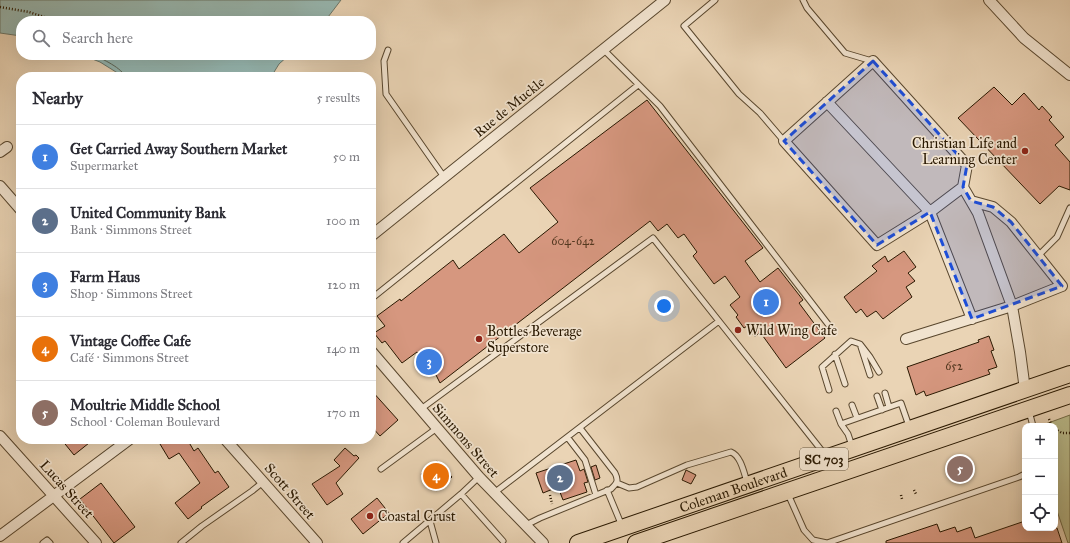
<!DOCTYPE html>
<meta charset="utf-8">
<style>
:root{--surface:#fff;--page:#f7f7f7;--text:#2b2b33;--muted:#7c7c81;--line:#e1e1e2;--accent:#8f2418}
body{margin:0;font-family:"IM FELL Great Primer",serif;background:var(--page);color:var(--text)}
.controls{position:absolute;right:12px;bottom:12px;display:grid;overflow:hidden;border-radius:8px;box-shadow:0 4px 16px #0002}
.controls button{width:36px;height:36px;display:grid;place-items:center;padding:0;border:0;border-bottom:1px solid var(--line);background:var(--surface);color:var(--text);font:20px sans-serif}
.you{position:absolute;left:664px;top:306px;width:14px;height:14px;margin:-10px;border:3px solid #fff;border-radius:50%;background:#1a73e8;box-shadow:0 0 0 6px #1a73e833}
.badge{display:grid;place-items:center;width:26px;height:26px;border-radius:50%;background:var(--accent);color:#fff;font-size:13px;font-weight:700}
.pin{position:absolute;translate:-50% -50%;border:2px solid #fff;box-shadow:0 1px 4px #0006}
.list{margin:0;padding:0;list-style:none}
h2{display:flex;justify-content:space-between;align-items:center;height:52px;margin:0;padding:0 16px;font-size:17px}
h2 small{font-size:13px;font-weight:400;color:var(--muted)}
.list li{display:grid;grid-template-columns:26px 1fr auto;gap:12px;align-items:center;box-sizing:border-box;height:64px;padding:0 16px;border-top:1px solid var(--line)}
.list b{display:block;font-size:15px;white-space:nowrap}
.list p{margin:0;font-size:13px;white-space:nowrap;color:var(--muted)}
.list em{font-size:13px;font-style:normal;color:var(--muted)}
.icon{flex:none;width:22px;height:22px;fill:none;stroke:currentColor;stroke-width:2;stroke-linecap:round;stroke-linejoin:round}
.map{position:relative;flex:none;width:1070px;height:543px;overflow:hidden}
.search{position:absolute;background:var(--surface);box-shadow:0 4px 16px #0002;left:16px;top:16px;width:360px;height:44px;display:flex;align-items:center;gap:10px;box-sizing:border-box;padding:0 14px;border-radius:16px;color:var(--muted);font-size:15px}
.panel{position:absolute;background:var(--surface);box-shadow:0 4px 16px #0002;left:16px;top:72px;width:360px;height:372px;border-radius:16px}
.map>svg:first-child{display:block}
</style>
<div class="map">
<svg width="1070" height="543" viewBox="0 0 1070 543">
<rect width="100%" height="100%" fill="#ead4b5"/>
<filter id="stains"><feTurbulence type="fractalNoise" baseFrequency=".005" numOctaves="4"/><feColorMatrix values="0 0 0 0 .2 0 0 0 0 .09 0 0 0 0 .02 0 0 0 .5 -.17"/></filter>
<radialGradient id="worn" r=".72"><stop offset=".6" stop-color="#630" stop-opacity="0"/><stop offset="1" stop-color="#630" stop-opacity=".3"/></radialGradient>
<path fill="#bbbc8b" stroke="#726a46" d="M1070 415V543H1068L1055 505V426H1040Z"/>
<path fill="#98b8b1" stroke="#6c786b" d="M0 0H341L325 21H21V36L0 33Z
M82 55H289L279 64 271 77H124L100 62Z"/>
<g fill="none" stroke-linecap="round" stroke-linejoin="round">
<path stroke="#606859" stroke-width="1" d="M93 55C101 58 124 69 125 77"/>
</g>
<path fill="#d6977f" stroke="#291801" d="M994 87 1012 105 1024 93 1039 110 1042 106 1052 117 1049 120 1064 137 1055 145 1070 162V190L1059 186 1040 204 958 118Z
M647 100 763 248 745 261 760 282 778 268 803 300 799 303 825 338 786 368 760 332 755 337 747 326 744 328 736 317 738 315 730 305 740 297 725 276 714 284 693 256 697 252 684 234 678 238 667 224 658 231 650 221 440 383 436 375 417 352 402 363 385 341 382 343 374 333 385 326 377 316 400 299 401 301 453 260 459 269 504 234 519 253 558 222 530 188Z
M904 251 916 267 908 273 915 281 906 287 912 297 883 319 876 311 867 317 861 309 856 313 844 297 877 271 872 266 885 256 888 262Z
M989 336 994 350 991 351 997 367 988 370 990 374 926 396 924 391 916 395 907 367 979 342 978 340Z
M371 390 398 420 380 436 371 426Z
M61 439H94L74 455Z
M157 439H187L194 451 198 448 215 473 218 471 229 487 201 507 202 508 188 519 175 503 200 483 179 453 169 459Z
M345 448 354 456 356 455 359 458 336 483 343 494 327 505 312 484 340 466 334 460Z
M576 460 580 471 584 469 588 482 584 483 587 492 563 500 558 487 543 493 536 473Z
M437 461 452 477 436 491 421 474Z
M596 465 600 478 595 480 591 467Z
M686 470 696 475 691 484 682 480Z
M101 483 135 527 114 543 80 499Z
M377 498 389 513 363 534 351 519Z
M1025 521V528H1057L1062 543H886V541L937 524 940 532 955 527 957 532 971 527 975 538Z"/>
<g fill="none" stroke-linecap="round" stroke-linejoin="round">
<g stroke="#59472e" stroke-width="7">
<path id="lane" d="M715 0 684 26 739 94 760 113 784 141
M803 0 807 8 845 53 872 61
M603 49 660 106 831 328
M388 50 384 61 386 94 444 177
M1038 256 1057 237 1070 208
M371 299 638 85
M861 347 870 375
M835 354 845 384
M829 390 822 367 851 341 860 344 870 357 879 372
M885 393 889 407
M877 396 882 410
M852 405 857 418
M421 409 653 238 826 456
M836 411 841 424
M1029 411 1033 426
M568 438 585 460 596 495
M852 446 848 434 841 424 901 403 909 426
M381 469 437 428
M617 483 629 488 637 487 687 465 731 452C741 456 744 473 747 482
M607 490 622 526
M494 493 719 321
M461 494 503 541
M788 494 804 530 813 540 827 543
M430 521 436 543
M526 525 540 518 611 489C617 483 619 481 615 473L580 428
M43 543 47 540 50 543
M181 543 202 526 252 491 263 482
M403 543 461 494 479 477
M827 543 1019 477 1025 474"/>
</g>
<g stroke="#59472e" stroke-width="12">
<path id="street" d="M989 0 1024 38 1070 75
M827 102 930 212 963 187
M0 152 7 147
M0 186 21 210
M971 201 993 207 1011 222 1062 286 1012 306 978 213 963 187 967 165 873 61 784 141 877 245 930 212 972 319
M371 236 665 0
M906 339 1012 306 1020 352 1025 390
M371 351 479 477 543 543
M0 436 96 543
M225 439 317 543
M0 536 130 439"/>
</g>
<g stroke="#291801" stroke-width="18">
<g id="primary">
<path id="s1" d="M578 543 1070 374"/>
<path d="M636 543 1070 395"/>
</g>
</g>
<path stroke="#291801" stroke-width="2.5" stroke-dasharray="1 2" stroke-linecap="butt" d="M0 7 29 12 56 21
M1049 419 1052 426
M1055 429 1062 433H1070
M914 490 916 494
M550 495 552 504
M901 495 902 499"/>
<use href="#lane" stroke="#f1e3cf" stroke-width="5"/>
<use href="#street" stroke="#f1e3cf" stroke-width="10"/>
<use href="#primary" stroke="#ead4b5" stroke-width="16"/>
</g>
<path fill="#1d4ed8" fill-opacity="0.2" stroke="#1d4ed8" stroke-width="3" stroke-dasharray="8 5" stroke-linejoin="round" d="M873 61 967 165 963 187 971 201 993 207 1011 222 1062 286 972 319 930 212 877 245 784 141Z"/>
<g fill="#8f2418" stroke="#f1e3cf" stroke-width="1.5">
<circle cx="1025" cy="151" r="4"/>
<circle cx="738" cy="330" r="4"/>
<circle cx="479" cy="339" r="4"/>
<circle cx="370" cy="516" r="4"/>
</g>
<g text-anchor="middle" stroke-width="3.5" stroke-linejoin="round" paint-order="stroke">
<g font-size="12" fill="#543820">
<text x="573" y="245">604-642</text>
<text x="954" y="370">652</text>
</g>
<rect fill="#f1e3cf" stroke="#65553f" stroke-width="1" x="800" y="448" width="48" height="22" rx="3"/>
<g font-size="13" font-weight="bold" fill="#291801">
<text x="824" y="464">SC 703</text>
</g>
<g font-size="14" fill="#291801" stroke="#f1e3cf">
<text transform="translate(509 107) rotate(-39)" y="5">Rue de Muckle</text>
<text transform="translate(466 440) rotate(49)" y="5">Simmons Street</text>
<text transform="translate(67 489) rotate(48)" y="5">Lucas Street</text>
<text dy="5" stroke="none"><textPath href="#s1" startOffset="164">Coleman Boulevard</textPath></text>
<text transform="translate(290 491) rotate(49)" y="5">Scott Street</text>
</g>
<g font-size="14" fill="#291801" stroke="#f1e3cf" text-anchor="start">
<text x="1017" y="148" text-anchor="end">Christian Life and<tspan x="1017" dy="16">Learning Center</tspan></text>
<text x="746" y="335">Wild Wing Cafe</text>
<text x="487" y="336">Bottles Beverage<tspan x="487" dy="16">Superstore</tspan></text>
<text x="378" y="521">Coastal Crust</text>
</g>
</g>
<rect width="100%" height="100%" filter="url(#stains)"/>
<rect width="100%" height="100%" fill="url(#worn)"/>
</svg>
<div class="controls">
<button>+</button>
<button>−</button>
<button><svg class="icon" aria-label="locate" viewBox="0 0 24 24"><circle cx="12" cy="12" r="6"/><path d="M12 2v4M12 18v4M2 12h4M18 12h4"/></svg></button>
</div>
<div class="you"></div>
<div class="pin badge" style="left:766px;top:302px;background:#3f7fe0">1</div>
<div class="pin badge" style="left:560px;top:478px;background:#5c6f8a">2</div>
<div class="pin badge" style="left:429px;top:362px;background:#3f7fe0">3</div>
<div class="pin badge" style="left:436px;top:476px;background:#e8710a">4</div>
<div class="pin badge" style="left:960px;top:469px;background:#8d6e63">5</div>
<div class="search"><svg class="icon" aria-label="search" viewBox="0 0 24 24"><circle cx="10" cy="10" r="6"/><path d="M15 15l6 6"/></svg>Search here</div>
<section class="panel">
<h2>Nearby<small>5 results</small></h2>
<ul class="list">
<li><span class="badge" style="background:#3f7fe0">1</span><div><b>Get Carried Away Southern Market</b><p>Supermarket</p></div><em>50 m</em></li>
<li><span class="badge" style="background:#5c6f8a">2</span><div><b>United Community Bank</b><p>Bank · Simmons Street</p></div><em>100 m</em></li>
<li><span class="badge" style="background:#3f7fe0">3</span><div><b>Farm Haus</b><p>Shop · Simmons Street</p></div><em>120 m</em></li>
<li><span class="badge" style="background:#e8710a">4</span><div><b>Vintage Coffee Cafe</b><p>Café · Simmons Street</p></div><em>140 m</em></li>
<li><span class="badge" style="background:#8d6e63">5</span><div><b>Moultrie Middle School</b><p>School · Coleman Boulevard</p></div><em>170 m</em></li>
</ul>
</section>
</div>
